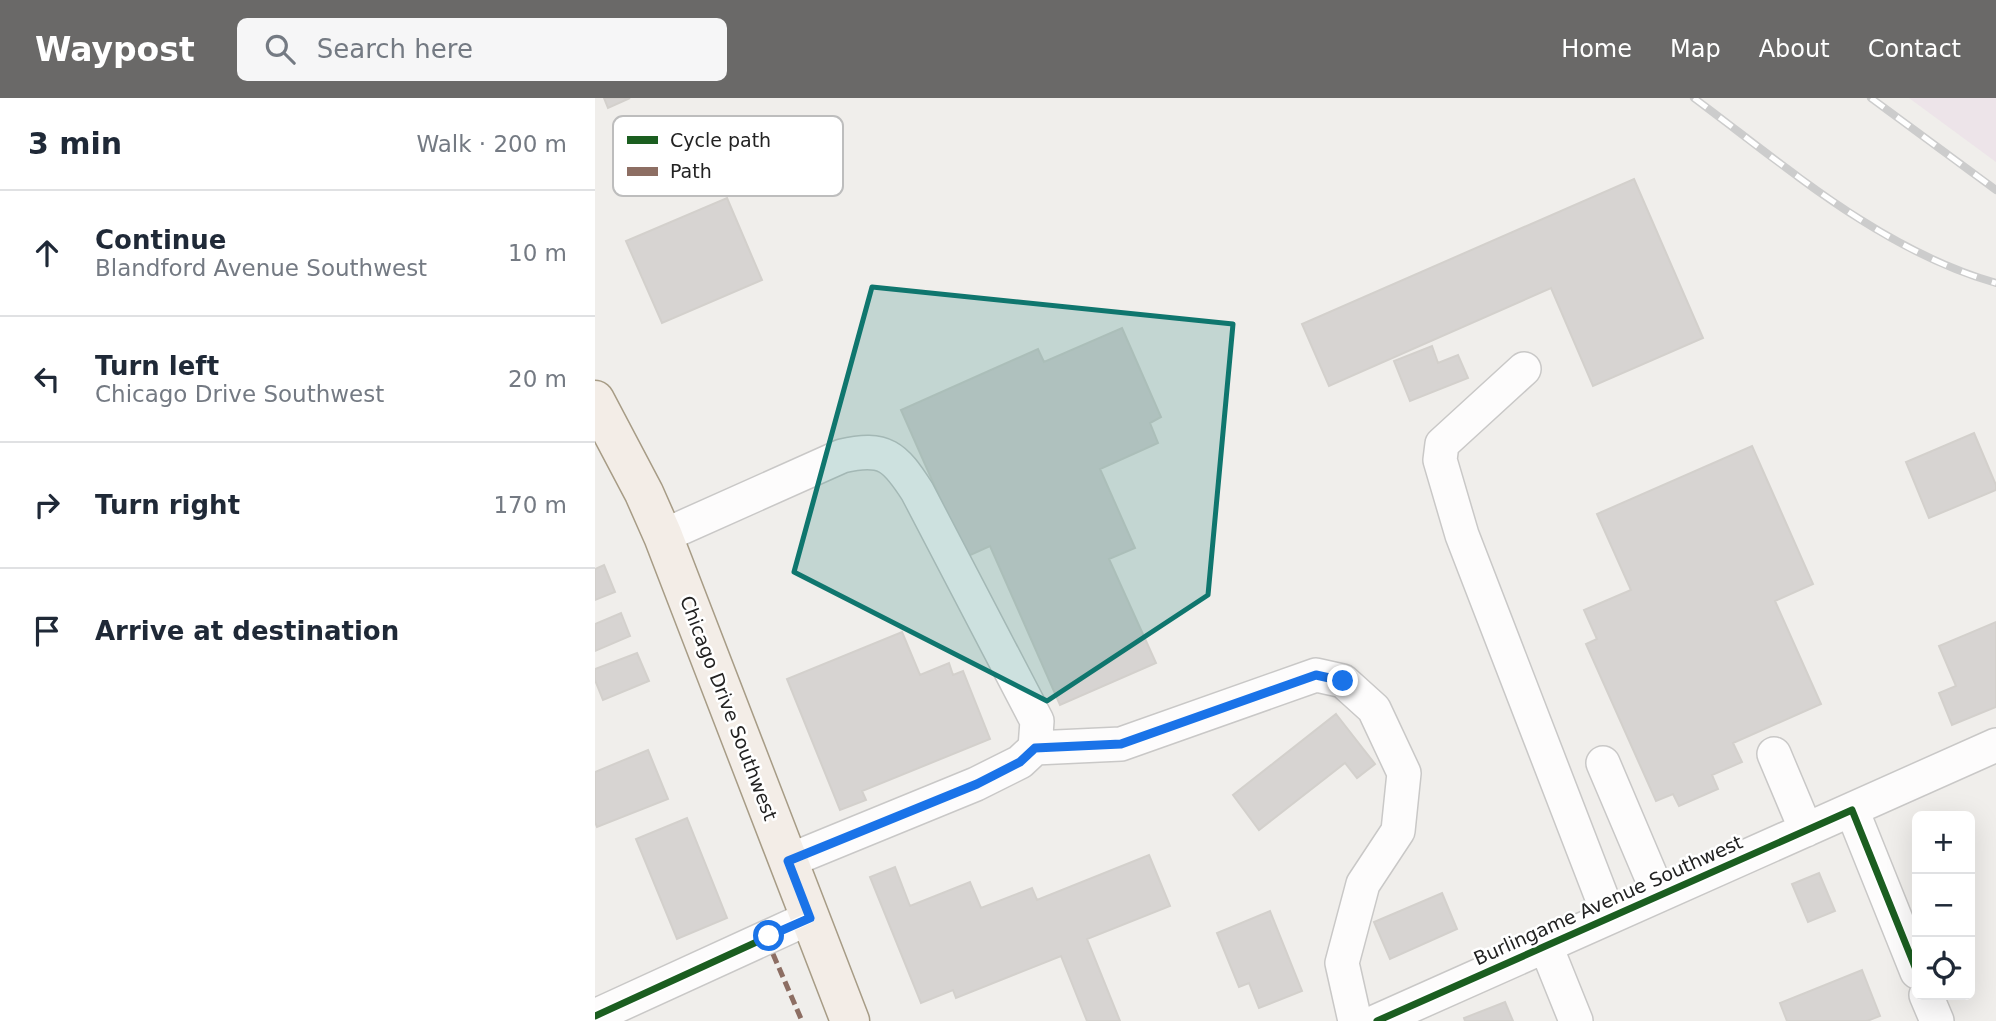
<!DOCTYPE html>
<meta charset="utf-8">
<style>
:root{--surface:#fff;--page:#f6f6f7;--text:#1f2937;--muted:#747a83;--line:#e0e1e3;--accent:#6a6968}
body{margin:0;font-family:"DejaVu Sans",sans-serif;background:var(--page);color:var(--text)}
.controls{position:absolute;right:21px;bottom:21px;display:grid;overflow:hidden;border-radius:10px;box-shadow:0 7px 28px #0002}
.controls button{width:63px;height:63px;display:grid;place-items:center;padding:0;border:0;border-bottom:2px solid var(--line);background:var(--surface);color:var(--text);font:35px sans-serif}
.stop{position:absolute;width:21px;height:21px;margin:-16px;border:5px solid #1a73e8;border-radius:50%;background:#fff}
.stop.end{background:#1a73e8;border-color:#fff;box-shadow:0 2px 7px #0008}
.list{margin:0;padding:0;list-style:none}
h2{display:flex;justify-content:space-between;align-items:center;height:91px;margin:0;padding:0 28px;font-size:30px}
h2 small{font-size:23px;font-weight:400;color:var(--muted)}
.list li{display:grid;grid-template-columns:46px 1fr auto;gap:21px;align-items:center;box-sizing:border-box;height:126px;padding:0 28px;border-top:2px solid var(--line)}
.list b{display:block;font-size:26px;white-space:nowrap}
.list p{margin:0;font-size:23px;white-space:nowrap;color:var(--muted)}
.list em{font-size:23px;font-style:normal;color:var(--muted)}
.icon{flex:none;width:38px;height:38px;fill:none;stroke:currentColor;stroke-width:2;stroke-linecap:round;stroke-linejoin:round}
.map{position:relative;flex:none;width:1401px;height:923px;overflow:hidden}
header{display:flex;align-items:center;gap:42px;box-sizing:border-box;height:98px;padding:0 35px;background:var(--accent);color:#fff}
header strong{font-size:33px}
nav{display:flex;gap:38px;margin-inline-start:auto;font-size:24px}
.search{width:490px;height:63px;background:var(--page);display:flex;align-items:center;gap:18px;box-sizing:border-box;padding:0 24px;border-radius:10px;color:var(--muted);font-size:26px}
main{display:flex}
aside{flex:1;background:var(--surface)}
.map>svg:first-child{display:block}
</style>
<header>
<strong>Waypost</strong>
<div class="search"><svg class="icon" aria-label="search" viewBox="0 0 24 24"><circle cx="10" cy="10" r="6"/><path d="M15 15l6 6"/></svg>Search here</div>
<nav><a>Home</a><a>Map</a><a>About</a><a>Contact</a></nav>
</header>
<main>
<aside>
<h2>3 min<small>Walk · 200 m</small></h2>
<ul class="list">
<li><svg class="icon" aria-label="ahead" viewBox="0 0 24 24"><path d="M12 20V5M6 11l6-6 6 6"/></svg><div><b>Continue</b><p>Blandford Avenue Southwest</p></div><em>10 m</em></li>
<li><svg class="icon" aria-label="left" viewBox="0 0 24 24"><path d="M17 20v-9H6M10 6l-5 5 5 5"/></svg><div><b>Turn left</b><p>Chicago Drive Southwest</p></div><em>20 m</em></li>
<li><svg class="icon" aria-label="right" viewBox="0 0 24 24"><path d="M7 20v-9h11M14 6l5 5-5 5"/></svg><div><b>Turn right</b></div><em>170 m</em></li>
<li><svg class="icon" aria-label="arrive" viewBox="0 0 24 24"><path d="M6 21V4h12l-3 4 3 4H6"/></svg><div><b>Arrive at destination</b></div></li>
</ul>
</aside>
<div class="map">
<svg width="1401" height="923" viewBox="0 0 1401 923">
<rect width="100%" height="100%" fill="#f0eeeb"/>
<path fill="#ede4e9" d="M1314 0H1401V64Z"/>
<path fill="#d7d4d2" stroke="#d3d0cc" stroke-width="2" d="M9 0H35L13 10Z
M1039 81 1108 240 998 288 956 190 734 288 707 226Z
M132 100 167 182 67 225 31 143Z
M527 230 566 319 555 325 563 345 505 371 540 450 514 461 561 565 465 607 395 448 371 459 306 312 443 251 449 264Z
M837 248 843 265 863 257 873 280 815 303 799 263Z
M1379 335 1401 387V392L1334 420 1311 364Z
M1157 348 1218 486 1180 503 1226 606 1138 645 1147 664 1117 677 1123 691 1084 708 1078 696 1061 703 991 546 1002 541 989 512 1036 492 1002 416Z
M9 467 20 494 0 502V471Z
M26 515 35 538 0 553V526Z
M1401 524V609L1357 627 1344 595 1361 588 1344 548Z
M307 534 325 577 354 565 358 577 368 573 395 641 267 693 271 702 245 712 192 581Z
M42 555 54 583 8 602 0 582V571Z
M741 616 780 666 762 680 750 665 664 732 638 697Z
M53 652 73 701 2 729 0 724V674Z
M92 720 132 820 82 841 41 741Z
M554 757 575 808 492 841 525 923H492L466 858 361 900 358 892 326 905 275 779 300 769 315 808 375 784 386 810 437 790 442 802Z
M1224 775 1240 813 1213 824 1197 786Z
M847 795 862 831 795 861 779 824Z
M675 813 707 893 664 910 654 885 644 889 622 835Z
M1267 872 1285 918 1272 923H1192L1185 905Z
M910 904 918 923H870L869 920Z"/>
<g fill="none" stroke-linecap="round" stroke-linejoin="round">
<g stroke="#c9c8c7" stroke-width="36">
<path id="minor" d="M929 271 847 346 845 362 867 437 1014 818
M68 438 247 358C290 348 300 359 322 393L442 623 440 650 425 664 381 686 193 763
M440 650 526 646 721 577 748 583 779 611 809 675 803 733 768 786 747 865 760 923
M1179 656 1211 732
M1008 665 1064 797
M1257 712 1322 874
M950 846 981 923
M1331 897 1342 923
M0 918 214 820
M782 923 1401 647"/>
</g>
<g stroke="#a79c86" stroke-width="41">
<path id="major" d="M0 302 49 395 68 438 255 923"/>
</g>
<use href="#minor" stroke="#fdfcfc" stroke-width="33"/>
<use href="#major" stroke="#f3ede7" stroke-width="38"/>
<g stroke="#ccc" stroke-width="8">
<path id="rail" d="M1099 0C1193 70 1286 152 1401 185
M1276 0 1401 92"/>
</g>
<use href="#rail" stroke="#fff" stroke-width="5" stroke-dasharray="16" stroke-linecap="butt"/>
<path stroke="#8d6e63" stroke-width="5" stroke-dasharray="10 5" stroke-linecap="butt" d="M178 856 207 923"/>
<g stroke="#fff" stroke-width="11">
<path id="cycleway" d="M0 918 214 820
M782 923 1257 712 1322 874"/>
</g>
<use href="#cycleway" stroke="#1b5e20" stroke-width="7"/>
</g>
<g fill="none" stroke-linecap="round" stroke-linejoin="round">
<path stroke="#1a73e8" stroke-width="9" d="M174 838 215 820 193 763 382 686 425 664 440 650 526 646 721 577 748 583"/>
</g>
<path fill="#0f766e" fill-opacity="0.2" stroke="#0f766e" stroke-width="5" stroke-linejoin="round" d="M277 189 638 226 613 497 452 603 199 474Z"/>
<g text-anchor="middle" stroke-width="5" stroke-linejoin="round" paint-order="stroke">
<g font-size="19" fill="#222" stroke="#fff">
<text transform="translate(134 610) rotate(69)" y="7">Chicago Drive Southwest</text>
<text transform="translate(1013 802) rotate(-24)" y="7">Burlingame Avenue Southwest</text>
</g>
</g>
<rect x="18" y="18" width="230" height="80" rx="10" fill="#fff" stroke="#bdbdbd" stroke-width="2"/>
<rect x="32" y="38" width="31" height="8" fill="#1b5e20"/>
<rect x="32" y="69" width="31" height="9" fill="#8d6e63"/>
<g font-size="19" fill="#222">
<text x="75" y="49">Cycle path</text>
<text x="75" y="80">Path</text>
</g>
</svg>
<div class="controls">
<button>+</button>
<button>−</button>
<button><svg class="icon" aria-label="locate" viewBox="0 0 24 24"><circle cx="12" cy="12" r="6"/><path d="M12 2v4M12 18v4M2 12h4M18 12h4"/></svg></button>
</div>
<div class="stop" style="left:174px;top:838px"></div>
<div class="stop end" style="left:748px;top:583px"></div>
</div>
</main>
